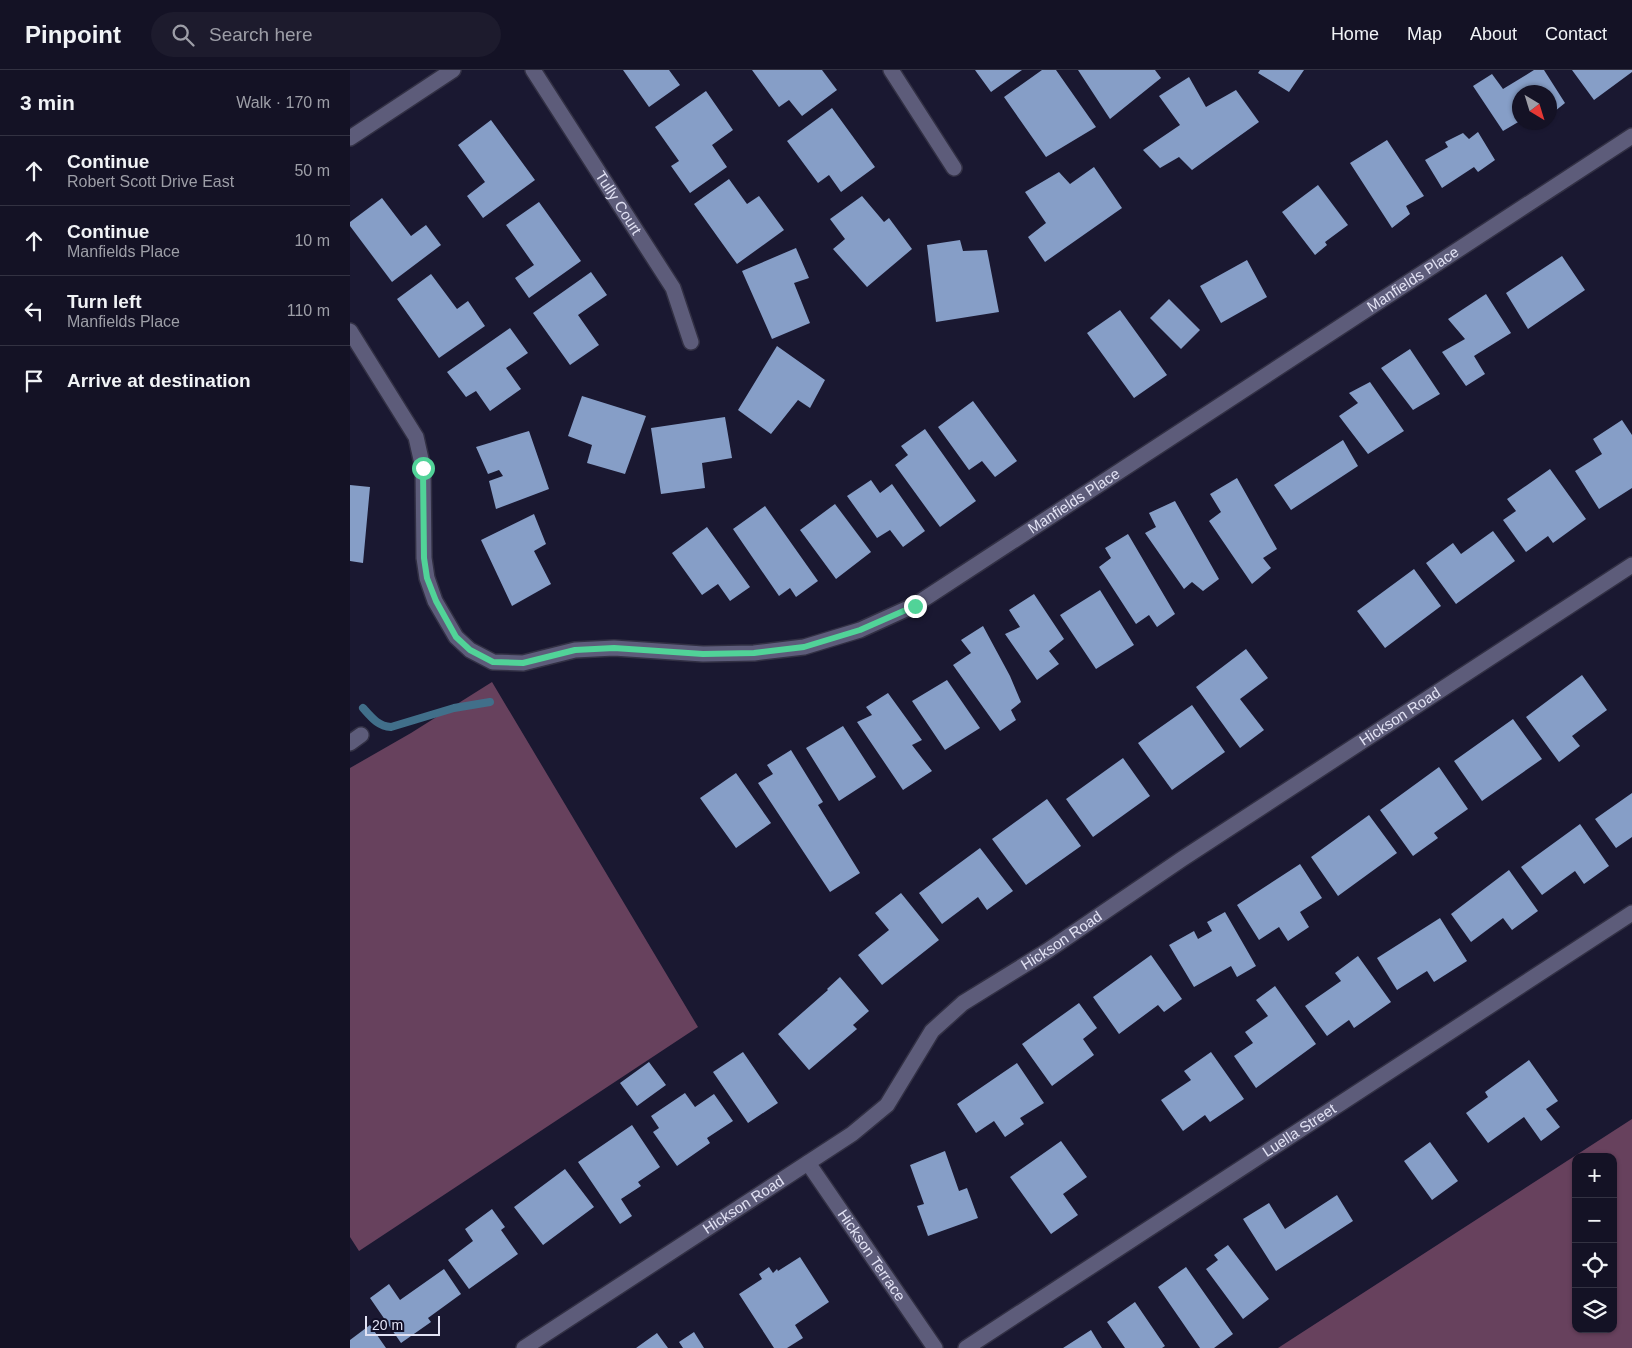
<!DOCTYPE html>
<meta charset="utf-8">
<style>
:root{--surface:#141225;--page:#1d1b2d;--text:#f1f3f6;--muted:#9d9ea7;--line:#333242}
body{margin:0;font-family:Helvetica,sans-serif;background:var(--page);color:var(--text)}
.controls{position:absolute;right:15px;bottom:15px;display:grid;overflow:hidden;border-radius:10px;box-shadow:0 1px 4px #0004}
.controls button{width:45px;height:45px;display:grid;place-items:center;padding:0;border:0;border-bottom:1px solid var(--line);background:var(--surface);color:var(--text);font:25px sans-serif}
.compass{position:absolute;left:1162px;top:15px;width:45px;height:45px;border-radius:50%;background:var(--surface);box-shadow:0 1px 4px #0004;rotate:142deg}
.scale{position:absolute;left:15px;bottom:12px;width:75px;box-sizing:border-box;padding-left:5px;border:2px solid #e2e2f4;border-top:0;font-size:14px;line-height:18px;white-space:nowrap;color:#e2e2f4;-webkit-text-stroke:4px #110f27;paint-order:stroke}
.stop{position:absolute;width:15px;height:15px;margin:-11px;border:4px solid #51d398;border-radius:50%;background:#fff}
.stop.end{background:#51d398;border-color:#fff;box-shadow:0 1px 5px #0008}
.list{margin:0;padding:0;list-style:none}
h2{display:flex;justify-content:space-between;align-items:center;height:65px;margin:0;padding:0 20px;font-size:21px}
h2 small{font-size:16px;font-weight:400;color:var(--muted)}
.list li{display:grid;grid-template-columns:32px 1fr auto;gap:15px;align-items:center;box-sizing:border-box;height:70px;padding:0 20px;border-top:1px solid var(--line)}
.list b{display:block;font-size:19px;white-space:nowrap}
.list p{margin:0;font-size:16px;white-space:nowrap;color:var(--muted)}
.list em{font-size:16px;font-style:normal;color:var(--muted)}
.icon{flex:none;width:28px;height:28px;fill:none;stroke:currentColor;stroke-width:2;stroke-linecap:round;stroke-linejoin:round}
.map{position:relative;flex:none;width:1282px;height:1278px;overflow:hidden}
header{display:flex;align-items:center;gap:30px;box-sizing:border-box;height:70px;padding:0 25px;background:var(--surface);border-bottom:1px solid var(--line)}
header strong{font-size:24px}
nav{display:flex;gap:28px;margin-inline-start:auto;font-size:18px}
.search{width:350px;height:45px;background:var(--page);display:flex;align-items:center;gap:12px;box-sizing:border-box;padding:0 18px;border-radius:28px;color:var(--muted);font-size:19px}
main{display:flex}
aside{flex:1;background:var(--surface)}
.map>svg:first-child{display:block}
</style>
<header>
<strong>Pinpoint</strong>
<div class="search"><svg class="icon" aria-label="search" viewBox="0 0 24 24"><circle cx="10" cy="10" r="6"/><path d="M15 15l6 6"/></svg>Search here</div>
<nav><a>Home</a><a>Map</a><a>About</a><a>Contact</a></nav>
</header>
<main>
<aside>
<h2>3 min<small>Walk · 170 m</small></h2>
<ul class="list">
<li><svg class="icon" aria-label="ahead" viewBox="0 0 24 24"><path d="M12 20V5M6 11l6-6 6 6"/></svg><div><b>Continue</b><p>Robert Scott Drive East</p></div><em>50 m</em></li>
<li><svg class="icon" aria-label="ahead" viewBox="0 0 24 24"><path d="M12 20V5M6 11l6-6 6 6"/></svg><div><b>Continue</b><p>Manfields Place</p></div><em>10 m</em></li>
<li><svg class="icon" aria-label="left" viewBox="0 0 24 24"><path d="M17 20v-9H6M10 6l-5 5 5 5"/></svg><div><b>Turn left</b><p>Manfields Place</p></div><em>110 m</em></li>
<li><svg class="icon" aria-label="arrive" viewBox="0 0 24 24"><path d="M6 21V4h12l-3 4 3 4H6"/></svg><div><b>Arrive at destination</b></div></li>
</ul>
</aside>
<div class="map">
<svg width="1282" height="1278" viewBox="0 0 1282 1278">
<rect width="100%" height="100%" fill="#1a1831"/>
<path fill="#67415d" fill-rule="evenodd" d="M142 612 348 957 9 1181 0 1167V698L61 663Z
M1282 1049V1278H928ZM1226 1087H1263V1259H1226Z"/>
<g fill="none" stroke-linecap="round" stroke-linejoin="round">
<path stroke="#416f8a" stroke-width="8" d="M13 638C22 648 28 656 41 657L104 638 140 632"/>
</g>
<path fill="#869ec7" d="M273 0H319L330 15 299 37Z
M402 0H472L487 20 452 46 439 30 429 37Z
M625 0H672L641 22Z
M692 0H706L746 57 696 87 654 27Z
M728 0H805L811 8 760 49Z
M910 0H954L939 22 908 3Z
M1184 0H1194L1215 33 1200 45V22H1170V51L1153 61 1123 16 1142 4 1153 19Z
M1222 0H1282V2L1244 30Z
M839 7 856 37 886 20 909 52 842 100 829 87 810 98 793 80 830 55 809 26Z
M356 21 383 60 362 75 377 97 340 123 321 96 329 91 305 57Z
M482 38 525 97 491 122 479 105 468 113 437 71Z
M141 50 185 110 133 148 117 126 135 112 108 75Z
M1128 62 1145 90 1128 102 1124 97 1092 118 1075 90 1098 77 1095 72 1113 63 1119 69Z
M1037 70 1074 126 1056 136 1060 144 1042 158 1000 93Z
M744 97 772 138 695 192 678 167 696 153 675 122 709 102 720 114Z
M379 109 397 134 409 126 434 160 387 194 344 134Z
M968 115 998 155 975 172 977 175 965 185 932 142Z
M512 126 534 152 539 148 562 179 517 217 483 179 495 169 480 149Z
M32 128 61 166 76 155 91 175 42 212 0 156V152Z
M189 132 231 191 179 228 165 208 184 195 156 155Z
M610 170 613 181 637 180 649 242 586 252 577 175Z
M446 178 459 208 444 213 460 253 422 269 392 201Z
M1212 186 1235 220 1178 259 1156 223Z
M897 190 917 227 871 253 850 216Z
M241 202 257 225 228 245 249 275 220 295 183 243Z
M81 204 107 239 118 231 135 256 89 288 47 229Z
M1136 224 1161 263 1124 286 1135 304 1116 316 1092 282 1115 269 1098 249Z
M819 229 850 260 831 279 800 248Z
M770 240 817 305 784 328 737 263Z
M160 258 178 283 156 298 171 319 140 341 126 321 116 327 97 302Z
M427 276 475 310 460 338 448 330 421 364 388 340Z
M1060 279 1090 324 1063 340 1031 298Z
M1020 312 1054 361 1018 384 989 346 1008 333 999 323Z
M232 326 296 346 275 404 237 393 242 375 218 366Z
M623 331 667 391 645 407 632 391 619 400 588 357Z
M375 347 382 388 352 393 355 418 311 424 301 358Z
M1272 350 1282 365V418L1249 439 1225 401 1252 384 1243 369Z
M575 359 626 431 590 457 545 395 558 385 551 376Z
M179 361 199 419 146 439 139 411 153 406 149 400 138 404 126 377Z
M993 370 1008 396 941 440 924 415Z
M1200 399 1236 449 1203 473 1198 466 1176 482 1153 450 1166 441 1157 429Z
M887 408 927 479 913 488 921 498 902 514 859 451 871 442 860 424Z
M521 410 530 423 542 414 575 461 553 477 540 460 527 468 497 426Z
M0 415 20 417 13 493 0 491Z
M825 431 869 509 853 521 842 512 834 519 795 463 806 457 799 443Z
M485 434 521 482 486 509 450 460Z
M415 436 468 511 446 527 440 518 429 526 383 459Z
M184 444 196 474 184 481 201 514 162 536 131 470Z
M357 457 400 517 380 531 368 514 352 525 322 483Z
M1143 461 1165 491 1106 534 1076 493 1103 473 1111 484Z
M778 464 825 544 807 557 799 545 786 554 749 497 761 488 755 478Z
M1064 499 1091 536 1035 578 1007 541Z
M750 520 784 575 746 599 710 545Z
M684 524 714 569 699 581 709 594 687 610 655 564 670 557 659 540Z
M633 556 660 606 671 632 661 640 666 650 650 661 603 595 621 583 611 570Z
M896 579 918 608 890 629 914 660 890 678 846 617Z
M1232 605 1257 640 1222 666 1230 676 1209 692 1176 647Z
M597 610 630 658 595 680 562 631Z
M538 623 572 670 562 675 582 701 553 720 507 652 522 645 516 637Z
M842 635 875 682 822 720 788 673Z
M1163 649 1192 689 1132 731 1104 691Z
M493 656 526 707 489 731 456 678Z
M441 680 473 732 468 735 510 803 480 822 408 713 423 704 417 695Z
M773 688 800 726 743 767 716 729Z
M1089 697 1118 739 1084 763 1088 768 1063 786 1030 740Z
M386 703 421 753 386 778 350 728Z
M1282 723V767L1266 778 1245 749Z
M697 729 731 776 676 815 642 769Z
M1019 745 1047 783 988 826 961 787Z
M1230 754 1259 796 1234 814 1225 801 1192 825 1171 797Z
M630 778 663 821 637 840 628 827 592 854 569 823Z
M950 794 972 828 950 842 959 857 938 871 929 857 909 870 887 835Z
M1159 800 1188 841 1162 860 1153 848 1121 872 1101 844Z
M551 823 589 870 532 915 508 885 539 860 525 843Z
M875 842 906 896 887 907 881 896 844 917 819 875 844 861 848 869 862 861 857 852Z
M1090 848 1117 891 1084 912 1077 901 1047 920 1027 888Z
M801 885 832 929 814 942 808 935 769 964 743 927Z
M1008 886 1041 932 1004 958 999 950 977 966 955 936 991 911 985 903Z
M490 907 519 941 503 955 507 959 459 1000 428 964 478 920 477 919Z
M925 916 966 974 906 1018 884 986 903 973 895 962 918 946 906 930Z
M729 933 747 958 733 969 744 985 702 1016 672 974Z
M393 982 428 1033 398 1053 363 1002Z
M861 982 894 1029 860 1052 855 1045 833 1061 811 1030 841 1010 834 1001Z
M1179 990 1208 1031 1196 1039 1210 1057 1191 1071 1174 1047 1138 1073 1116 1043 1138 1027 1135 1022Z
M299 992 316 1015 287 1036 270 1013Z
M667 993 694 1033 670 1048 674 1054 655 1067 644 1051 626 1063 607 1034Z
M335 1023 345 1037 364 1024 383 1051 357 1068 360 1073 327 1096 303 1062 309 1058 301 1046Z
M282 1055 310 1097 288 1112 291 1116 271 1129 282 1146 270 1154 228 1092Z
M711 1071 737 1107 713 1124 728 1145 701 1164 660 1107Z
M1080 1072 1108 1111 1082 1130 1054 1091Z
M595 1081 609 1121 617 1118 628 1148 578 1166 567 1136 574 1134 560 1095Z
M215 1099 244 1137 193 1175 164 1137Z
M987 1125 1003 1151 926 1201 893 1149 919 1133 935 1159Z
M142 1139 155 1157 151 1160 168 1184 119 1219 98 1190 123 1171 115 1159Z
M878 1175 919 1229 893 1249 856 1199 868 1190 864 1185Z
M450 1187 479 1232 445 1255 453 1268 437 1278H424L389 1224 412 1209 409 1204 419 1197 423 1203 427 1199 428 1201Z
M836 1197 883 1264 864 1278H850L808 1217Z
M94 1199 111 1224 78 1248 81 1252 51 1273 20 1228 39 1214 50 1230Z
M785 1232 815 1276 812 1278H775L757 1252Z
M20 1255 36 1278H0V1270Z
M741 1260 752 1278H713Z
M344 1262 354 1278H333L329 1272Z
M307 1263 318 1278H286Z"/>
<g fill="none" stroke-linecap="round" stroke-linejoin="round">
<g stroke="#323044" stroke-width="18">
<g id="minor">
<path id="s1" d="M183 0 323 218 341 272"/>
<path d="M541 0 604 98"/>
<path d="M0 68 103 0"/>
<path id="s2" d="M0 261 66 367 73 398 74 488 77 508 85 531 106 567 120 580 143 592 173 593 225 580 264 578 353 584 404 583 454 577 510 560 565 535 1282 66"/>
<path d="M0 673 11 665"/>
<path id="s3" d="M458 1093 585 1278"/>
<path id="s4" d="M174 1278 502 1064 537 1035 582 961 613 933 697 881 832 789 1282 495"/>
<path id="s5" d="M616 1278 1282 843"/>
</g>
</g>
<use href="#minor" stroke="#5d5c7a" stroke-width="15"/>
</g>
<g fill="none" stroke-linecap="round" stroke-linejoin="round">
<path stroke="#51d398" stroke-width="6" d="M73 398 74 488 77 508 86 531 106 567 120 580 143 592 173 593 225 580 264 578 353 584 404 583 454 577 510 560 565 536"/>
</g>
<g text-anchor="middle" stroke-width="5" stroke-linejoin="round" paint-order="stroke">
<g font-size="15" fill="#e2e2f4" stroke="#110f27">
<text dy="5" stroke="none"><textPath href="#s1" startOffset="158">Tully Court</textPath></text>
<text dy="5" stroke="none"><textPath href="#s2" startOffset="1405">Manfields Place</textPath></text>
<text dy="5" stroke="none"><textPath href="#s2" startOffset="1000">Manfields Place</textPath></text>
<text dy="5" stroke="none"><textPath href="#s4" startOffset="1088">Hickson Road</textPath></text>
<text dy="5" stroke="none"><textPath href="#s4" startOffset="682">Hickson Road</textPath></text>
<text dy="5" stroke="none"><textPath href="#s5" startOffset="398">Luella Street</textPath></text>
<text dy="5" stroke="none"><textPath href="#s4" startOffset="262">Hickson Road</textPath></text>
<text dy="5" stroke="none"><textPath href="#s3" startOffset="112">Hickson Terrace</textPath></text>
</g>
</g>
</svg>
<div class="controls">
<button>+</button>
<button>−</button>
<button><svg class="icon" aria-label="locate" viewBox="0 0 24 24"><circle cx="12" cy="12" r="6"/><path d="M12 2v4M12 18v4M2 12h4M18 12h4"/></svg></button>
<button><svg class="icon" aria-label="layers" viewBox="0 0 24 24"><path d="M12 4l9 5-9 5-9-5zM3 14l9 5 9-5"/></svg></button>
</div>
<svg class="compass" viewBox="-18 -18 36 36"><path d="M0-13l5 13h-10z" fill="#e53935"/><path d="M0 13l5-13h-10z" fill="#9d9ea7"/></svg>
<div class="scale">20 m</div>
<div class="stop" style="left:73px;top:398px"></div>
<div class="stop end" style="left:565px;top:536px"></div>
</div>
</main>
